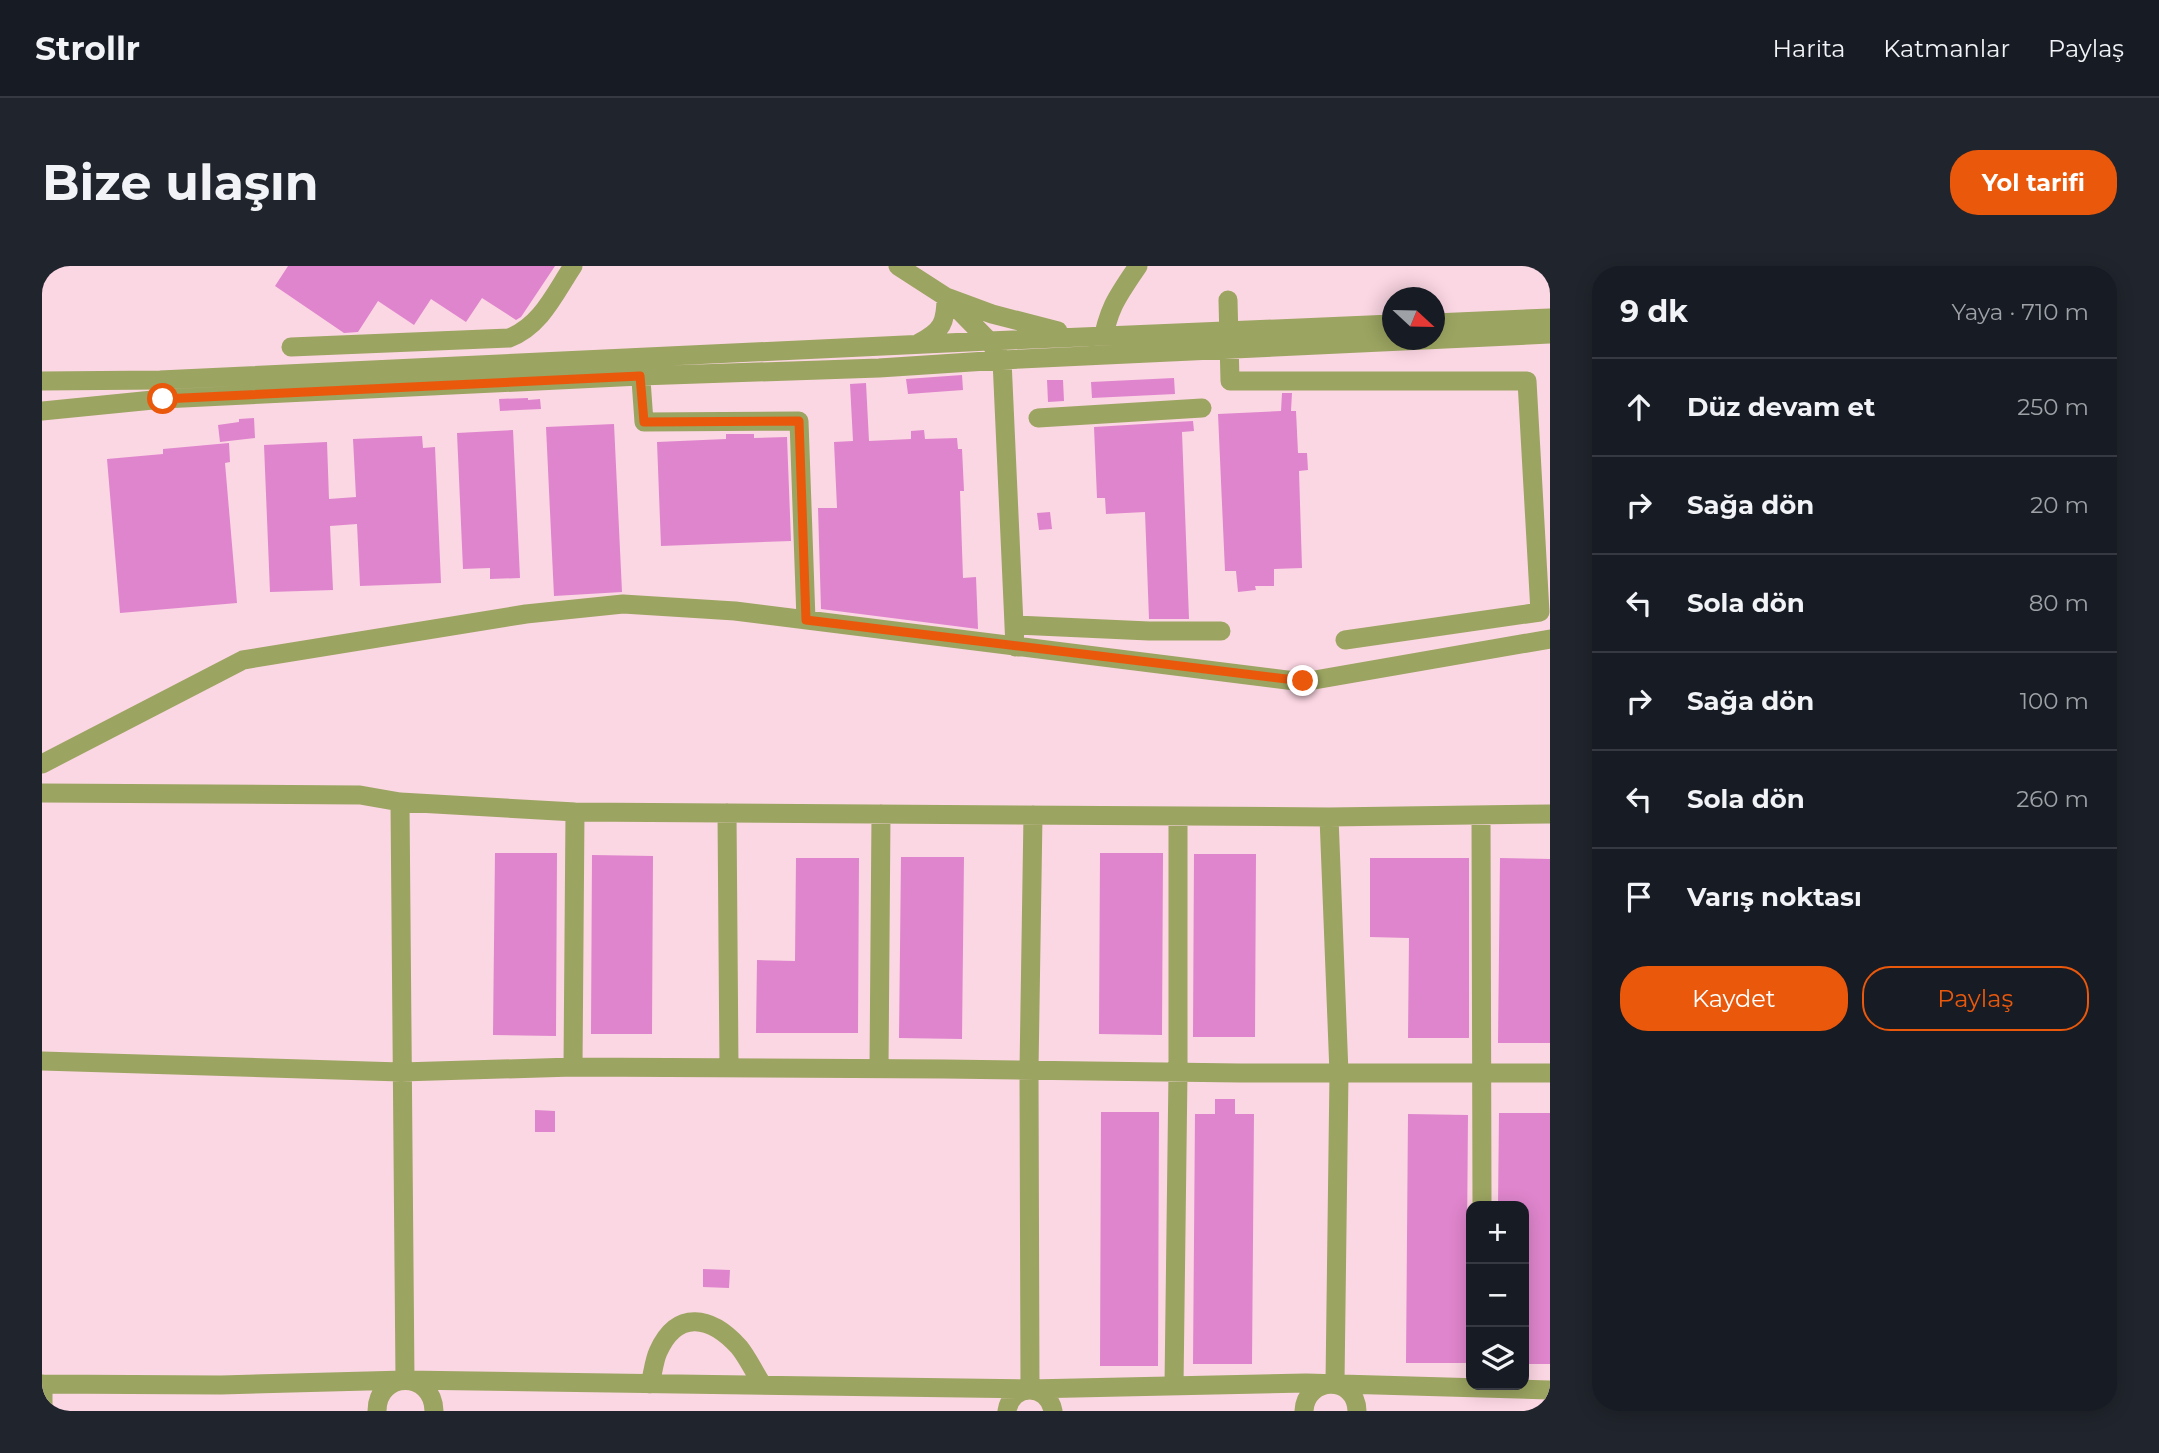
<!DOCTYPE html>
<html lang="tr">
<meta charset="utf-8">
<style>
:root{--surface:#171b24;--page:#20242c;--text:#f1f3f6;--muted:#9ea1a6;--line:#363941;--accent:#ea580c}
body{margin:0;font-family:Montserrat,sans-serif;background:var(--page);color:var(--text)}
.controls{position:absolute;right:21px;bottom:21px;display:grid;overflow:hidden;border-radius:14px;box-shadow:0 4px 18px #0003}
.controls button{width:63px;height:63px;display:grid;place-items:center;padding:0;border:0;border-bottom:2px solid var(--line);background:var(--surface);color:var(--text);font:35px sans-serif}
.compass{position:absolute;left:1340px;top:21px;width:63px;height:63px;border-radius:50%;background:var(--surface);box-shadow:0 4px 18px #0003;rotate:112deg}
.stop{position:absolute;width:21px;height:21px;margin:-16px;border:5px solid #ea580c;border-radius:50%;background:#fff}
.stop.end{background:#ea580c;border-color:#fff;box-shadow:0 2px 7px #0008}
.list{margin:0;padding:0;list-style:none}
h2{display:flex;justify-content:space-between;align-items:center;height:91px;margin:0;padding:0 28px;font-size:30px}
h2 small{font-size:23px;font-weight:400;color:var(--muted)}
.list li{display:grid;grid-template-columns:46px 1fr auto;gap:21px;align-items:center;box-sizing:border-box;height:98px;padding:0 28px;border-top:2px solid var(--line)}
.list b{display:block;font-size:26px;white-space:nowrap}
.list em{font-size:23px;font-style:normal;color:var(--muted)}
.actions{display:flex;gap:14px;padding:21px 28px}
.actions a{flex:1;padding:16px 0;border:2px solid var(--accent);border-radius:28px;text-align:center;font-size:24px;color:var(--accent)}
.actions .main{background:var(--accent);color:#fff}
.icon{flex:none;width:38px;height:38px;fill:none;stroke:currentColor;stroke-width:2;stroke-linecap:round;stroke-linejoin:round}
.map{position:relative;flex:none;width:1508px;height:1145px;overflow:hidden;border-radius:28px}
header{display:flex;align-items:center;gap:42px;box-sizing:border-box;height:98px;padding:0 35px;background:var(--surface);border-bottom:2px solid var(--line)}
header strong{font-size:33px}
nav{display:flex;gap:38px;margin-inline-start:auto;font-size:24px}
.intro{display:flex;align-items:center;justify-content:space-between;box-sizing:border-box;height:168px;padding:0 42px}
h1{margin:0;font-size:49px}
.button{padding:18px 32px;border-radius:28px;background:var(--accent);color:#fff;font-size:24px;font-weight:700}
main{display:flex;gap:42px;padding:0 42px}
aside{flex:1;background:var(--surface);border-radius:28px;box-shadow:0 4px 18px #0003}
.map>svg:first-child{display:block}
</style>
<header>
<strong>Strollr</strong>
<nav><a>Harita</a><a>Katmanlar</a><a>Paylaş</a></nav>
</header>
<div class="intro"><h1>Bize ulaşın</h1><a class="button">Yol tarifi</a></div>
<main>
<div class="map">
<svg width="1508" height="1145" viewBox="0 0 1508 1145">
<rect width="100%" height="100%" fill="#fbd6e3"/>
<path fill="#df85cd" d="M246 0H513L479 51 474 54 440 32 424 56 389 33 372 59 336 35 316 66 302 67 233 20Z
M920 109 921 124 866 128 864 113Z
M1132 112 1133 128 1050 132 1049 116Z
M1005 114H1021L1022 135 1006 136Z
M824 117 827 175 869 173V165L882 164 883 173 915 172 916 183H920L922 225H918L921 312 934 311 936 363 779 343 776 242H795L792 176 811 175 808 118Z
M1240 127H1250L1249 145H1254L1256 187H1265L1266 204 1257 205 1260 302 1232 303V320H1213L1214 324 1196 326 1194 305H1183L1176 148 1239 145Z
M486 132V134L498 133 499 143 458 145 457 133Z
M212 152 213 172 178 176 176 159 197 156V153Z
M1151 155 1152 165 1140 166 1147 353H1107L1103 246 1064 248 1063 232H1055L1052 161Z
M572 158 580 326 512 330 504 161Z
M471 164 478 312 448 313V302L421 303 415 167Z
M684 168H712V172L745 171 749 275 619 280 615 176 684 173Z
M380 170 381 182 393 181 399 317 318 320 315 258 288 260 291 324 228 326 222 179 285 176 287 233 314 231 311 173Z
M187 177 188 196 183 197 195 337 78 347 65 193 121 188V183Z
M1008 246 1010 263 997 264 995 247Z
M453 587H515L514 770 451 769Z
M1058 587H1121L1120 769 1057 768Z
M1152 588H1214L1213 771H1151Z
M550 589 611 590 610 768H549Z
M859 591H922L920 773 857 772Z
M754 592H817L816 767H714L715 694 753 695Z
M1328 592H1427V772H1366L1367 672 1328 671Z
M1458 592 1508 593V777H1456Z
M1173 833H1193V848H1212L1210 1098H1151L1153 848H1173Z
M493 844 513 845V866H493Z
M1059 846H1117L1116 1100H1058Z
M1457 847H1508V1098H1482V940H1456Z
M1366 848 1426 849 1424 1097H1364Z
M661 1003 688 1004 687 1022 661 1021Z"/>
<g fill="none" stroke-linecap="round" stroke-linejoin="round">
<path stroke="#9ba460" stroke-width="19" d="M856 0 904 31 950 48 1016 65
M904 31 947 75 960 94 973 381
M1186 34 1188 115H1485L1498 346 1303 374
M1392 57 1508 52
M877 77C900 65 904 57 904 31
M249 81 467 72C499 60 513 27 531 0
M1059 82C1066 43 1074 32 1096 0
M598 100 602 156 757 155 764 354
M0 115 118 114 947 75 1350 58
M0 145 121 133 598 110 837 102 960 94 1508 68
M996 152 1160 142
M972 359 1107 365H1179
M0 498 201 394 484 348 581 338 693 345 1261 416 1508 373
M0 527 318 529 358 536 533 546 1287 551 1508 548
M358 536 363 1114
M685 547 687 802
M1439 549 1440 940
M1287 551 1297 807 1293 1117
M0 795 359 806 531 801 902 803 1198 807H1508
M531 801 533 546
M837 803 839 548
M0 1118 179 1119 363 1114 988 1123 1264 1117 1508 1124
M608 1118C611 1107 612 1095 616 1086 635 1043 669 1050 697 1081 706 1092 712 1106 720 1118
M1132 1120 1136 806V550
M988 1123 987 804 991 549
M1 1145V1118
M335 1145C335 1105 391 1104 392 1145
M965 1145C969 1117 1006 1117 1011 1145
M1262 1145C1264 1110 1314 1109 1315 1145"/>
</g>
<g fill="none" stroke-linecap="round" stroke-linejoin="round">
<path stroke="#ea580c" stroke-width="9" d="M121 133 598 110 602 156 757 155 764 354 1261 415"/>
</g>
</svg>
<div class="controls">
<button>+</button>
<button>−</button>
<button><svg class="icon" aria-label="layers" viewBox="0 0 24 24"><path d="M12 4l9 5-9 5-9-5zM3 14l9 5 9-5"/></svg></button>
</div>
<svg class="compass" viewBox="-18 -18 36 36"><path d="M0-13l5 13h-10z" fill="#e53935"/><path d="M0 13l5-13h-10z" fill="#9ea1a6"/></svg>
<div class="stop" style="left:121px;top:133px"></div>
<div class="stop end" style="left:1261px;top:415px"></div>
</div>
<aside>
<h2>9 dk<small>Yaya · 710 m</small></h2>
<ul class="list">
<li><svg class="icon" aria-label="ahead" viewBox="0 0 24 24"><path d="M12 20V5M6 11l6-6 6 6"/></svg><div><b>Düz devam et</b></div><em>250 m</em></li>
<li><svg class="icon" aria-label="right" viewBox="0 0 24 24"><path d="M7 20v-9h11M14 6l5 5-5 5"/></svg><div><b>Sağa dön</b></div><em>20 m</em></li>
<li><svg class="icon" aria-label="left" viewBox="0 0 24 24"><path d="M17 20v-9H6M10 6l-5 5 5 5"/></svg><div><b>Sola dön</b></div><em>80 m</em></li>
<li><svg class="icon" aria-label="right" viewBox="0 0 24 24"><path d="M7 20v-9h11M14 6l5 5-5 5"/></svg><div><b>Sağa dön</b></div><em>100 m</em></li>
<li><svg class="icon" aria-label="left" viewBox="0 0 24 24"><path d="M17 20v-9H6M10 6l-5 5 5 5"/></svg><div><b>Sola dön</b></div><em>260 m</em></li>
<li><svg class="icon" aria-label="arrive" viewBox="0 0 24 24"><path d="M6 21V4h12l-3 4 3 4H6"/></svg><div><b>Varış noktası</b></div></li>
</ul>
<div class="actions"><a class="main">Kaydet</a><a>Paylaş</a></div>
</aside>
</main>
